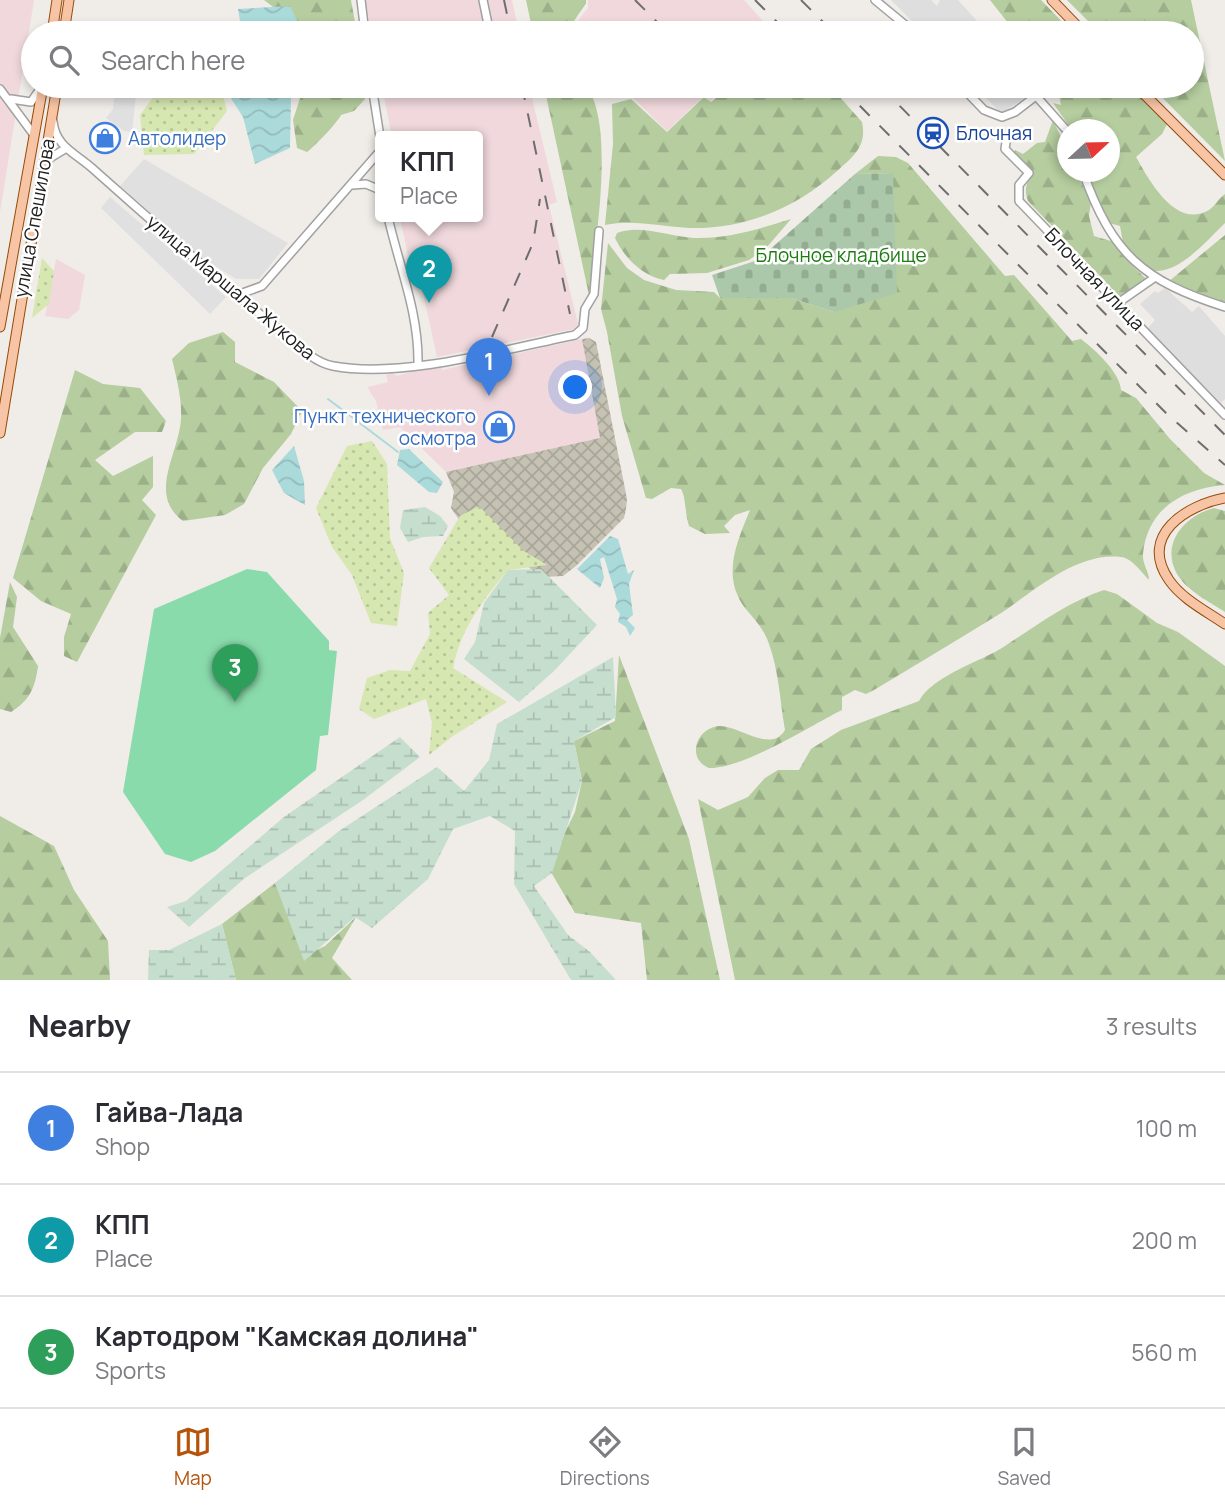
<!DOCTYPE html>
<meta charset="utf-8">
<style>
:root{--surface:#fff;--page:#f2f2f3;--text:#2b2b33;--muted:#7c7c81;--line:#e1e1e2;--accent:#b45309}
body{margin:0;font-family:Manrope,sans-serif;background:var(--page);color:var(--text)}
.compass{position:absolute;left:1057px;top:119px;width:63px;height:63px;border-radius:50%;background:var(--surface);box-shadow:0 4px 10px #0003;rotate:68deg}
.you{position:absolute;left:576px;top:388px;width:24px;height:24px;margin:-18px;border:5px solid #fff;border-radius:50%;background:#1a73e8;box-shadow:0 0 0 10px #1a73e833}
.badge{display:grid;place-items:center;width:46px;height:46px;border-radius:50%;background:var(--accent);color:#fff;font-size:23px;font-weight:700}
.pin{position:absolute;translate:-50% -58px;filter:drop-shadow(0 2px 4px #0008)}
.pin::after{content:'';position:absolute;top:37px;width:24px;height:21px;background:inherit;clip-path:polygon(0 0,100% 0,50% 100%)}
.popup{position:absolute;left:375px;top:131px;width:108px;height:91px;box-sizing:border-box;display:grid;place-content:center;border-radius:7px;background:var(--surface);filter:drop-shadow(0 2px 5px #0005);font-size:23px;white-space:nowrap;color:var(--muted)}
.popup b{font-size:26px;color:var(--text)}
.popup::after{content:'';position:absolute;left:50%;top:100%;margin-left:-14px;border:14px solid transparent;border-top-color:var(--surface)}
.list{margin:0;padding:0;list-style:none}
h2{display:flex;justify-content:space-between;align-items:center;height:91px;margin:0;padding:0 28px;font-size:30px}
h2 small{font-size:23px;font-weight:400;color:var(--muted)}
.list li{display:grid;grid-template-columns:46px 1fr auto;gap:21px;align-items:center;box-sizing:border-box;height:112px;padding:0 28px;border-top:2px solid var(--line)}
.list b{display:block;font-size:26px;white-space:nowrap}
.list p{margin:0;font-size:23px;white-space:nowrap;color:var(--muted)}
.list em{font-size:23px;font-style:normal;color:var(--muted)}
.icon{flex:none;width:38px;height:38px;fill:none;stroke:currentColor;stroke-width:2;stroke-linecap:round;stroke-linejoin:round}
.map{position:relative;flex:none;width:1225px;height:980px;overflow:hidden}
.search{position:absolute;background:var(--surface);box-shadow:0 4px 10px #0003;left:21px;right:21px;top:21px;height:77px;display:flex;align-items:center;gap:18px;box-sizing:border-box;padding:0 24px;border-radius:38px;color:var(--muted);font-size:26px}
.sheet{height:427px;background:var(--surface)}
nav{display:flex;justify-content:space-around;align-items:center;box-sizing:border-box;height:98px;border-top:2px solid var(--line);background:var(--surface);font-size:19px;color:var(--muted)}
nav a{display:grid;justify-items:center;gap:4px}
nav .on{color:var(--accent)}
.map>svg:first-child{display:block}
</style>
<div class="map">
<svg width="1225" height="980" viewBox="0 0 1225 980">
<defs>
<pattern id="construction-cross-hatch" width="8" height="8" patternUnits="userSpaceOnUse" patternTransform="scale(1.75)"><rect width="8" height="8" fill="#c5c1b3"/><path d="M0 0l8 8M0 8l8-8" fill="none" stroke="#a9a69a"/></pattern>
<pattern id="grass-dots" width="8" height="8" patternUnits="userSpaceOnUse" patternTransform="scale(1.75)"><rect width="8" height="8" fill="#d6e7b1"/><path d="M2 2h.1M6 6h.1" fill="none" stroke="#b7c698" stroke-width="1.8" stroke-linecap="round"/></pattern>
<pattern id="forest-firs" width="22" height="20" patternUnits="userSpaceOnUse" patternTransform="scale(1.75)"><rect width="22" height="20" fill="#b5cd9f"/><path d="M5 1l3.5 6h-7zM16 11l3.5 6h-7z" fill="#9bb089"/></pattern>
<pattern id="wetland-marsh" width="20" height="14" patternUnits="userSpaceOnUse" patternTransform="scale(1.75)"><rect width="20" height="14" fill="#c5dece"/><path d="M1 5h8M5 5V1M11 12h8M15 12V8" fill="none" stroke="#a9beb1"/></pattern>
<pattern id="cemetery-stones" width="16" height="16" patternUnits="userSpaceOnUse" patternTransform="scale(1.75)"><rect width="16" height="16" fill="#abc8aa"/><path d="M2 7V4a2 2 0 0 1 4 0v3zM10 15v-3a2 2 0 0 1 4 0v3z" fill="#93ac92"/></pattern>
<pattern id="water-waves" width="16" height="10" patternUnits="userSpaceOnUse" patternTransform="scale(1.75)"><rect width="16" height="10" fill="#abdadb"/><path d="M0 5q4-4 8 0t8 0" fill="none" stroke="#93bbbc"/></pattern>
</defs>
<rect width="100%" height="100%" fill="#f0ece8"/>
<path fill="#dedede" d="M891 0H931L937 6 940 0H958L988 33H924Z
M974 86H1032L1027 91 1030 95 1001 113Z
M1165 288 1192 312 1199 306 1225 336V399L1221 403 1147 329 1155 320 1140 304 1155 291 1158 293Z"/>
<path fill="#f0d8dc" d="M0 0H34L0 212Z
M365 0H512L519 33H372Z
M588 0H744L774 33H568L588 8Z
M382 86H529L557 202 549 205 579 328 437 357 420 279 413 280 400 217H478V137H392Z
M621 86H727L710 101 704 96 667 131Z
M56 259 85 275 79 310 68 319 45 316Z
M582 339 600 438 446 472 400 427 383 430 376 401 369 390 368 387 388 382 386 375 392 373 397 376 440 364 442 370Z"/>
<path fill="url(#construction-cross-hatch)" d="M589 338 596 342 627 499 626 509 624 518 576 566 563 576 543 577 460 521 451 508 454 492 446 472 600 438 582 339Z"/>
<path fill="url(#grass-dots)" d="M168 86H221L227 111 194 154 144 155 140 115 157 92Z
M42 258 54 271 49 304 32 318Z
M372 441 387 464 390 538 404 573 397 626 371 623 352 575 332 547 316 508 347 446Z
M479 506 524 551 547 565 508 570C483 600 461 628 453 668L507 702 453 736 429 755 432 723 426 699 374 719 359 709 367 678 390 670 410 671 430 634 428 613 449 595 429 568 460 516Z"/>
<path fill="url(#forest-firs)" d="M264 0H351L357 33H307Z
M526 0H586V3L566 33H533Z
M990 0H1041L1073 33H1016Z
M1067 0H1191L1225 161 1151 86H1192V33H1100Z
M304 86H363L365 99 354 111 341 115C337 123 315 146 307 152L297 148 293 120Z
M544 86H586C616 124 595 246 589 295Z
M730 86H830L862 122C867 146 854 156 837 171 798 207 746 229 691 228 661 227 634 219 605 225L613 144 612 104 631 99 667 132 704 97 711 102Z
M1057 86H1129L1167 124 1162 134 1136 157C1149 180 1176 230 1209 210 1215 206 1219 198 1225 194V223C1207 240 1175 280 1147 269L1123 243 1120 226 1109 223 1105 216 1086 172H1110V130L1071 129 1053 103 1061 105Z
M1053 120 1067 150 1068 172H1076L1091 202 1089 216 1094 236 1114 242 1125 258 1146 279V282L1121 298 1028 201C1018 173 1049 181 1014 153L1015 150 1023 154 1037 143 1045 142Z
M878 156 896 157 908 163 1005 276 1014 275 1072 341 1081 339C1095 350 1120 372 1121 390L1136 398 1170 439 1204 473 1225 485C1183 488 1147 509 1143 554 1142 564 1149 571 1149 580 1142 573 1132 558 1121 557 1073 552 1031 595 993 618 954 642 914 666 874 690L866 694 855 690 842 697V710L838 712C807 728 742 769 709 768 686 759 696 728 719 726 738 725 771 754 785 730 780 702 779 671 769 644 764 629 755 620 745 608 721 576 737 542 750 510L735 515 724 526 730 533 705 534 689 526C685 514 686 497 681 489L671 488 652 499 646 498 622 416 607 332 601 309 608 243 627 268 644 280 676 290 714 292 720 298H791L834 312 892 173 855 174Z
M791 219 767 247 749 260 707 273 670 274 664 280C642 276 624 257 615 238L617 233C642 224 669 237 694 238 728 239 759 229 791 219Z
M1225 235V304L1175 289 1168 282Z
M223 332 235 342V362L274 382 302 411 291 434 263 468 244 504 225 515 183 521C147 494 179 454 181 419 182 398 177 380 172 359L189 343Z
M75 370 103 384 140 388 166 421 162 432H135L95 460 113 476 153 456V487L142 500 156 515 77 662 64 656V637L71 614 41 601 13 578Z
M1214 508 1225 511V612C1210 602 1187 591 1177 574 1160 544 1185 515 1214 508Z
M10 582 17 597 13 627 38 666C35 688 30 700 11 712L0 709V638Z
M1104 590 1117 594 1157 623 1178 632 1225 666V980H735L698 799 718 810 748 797 765 778 778 770H799L811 749 841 730 919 701C933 675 981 662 1005 646 1037 625 1068 602 1104 590Z
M619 655 689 839 720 980H647L641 923 575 913 548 867 575 812 582 781 574 741 615 721Z
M0 816 54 846 74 890 108 941 110 980H0Z
M275 883 306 955 325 946 356 917 332 958 352 980H236L222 924Z"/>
<path fill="url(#wetland-marsh)" d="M425 507 440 516 448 526 443 536 423 537 408 542 400 528 403 510Z
M541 569 597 625 553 672 519 702 464 659 475 642 484 603 508 570Z
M613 657 616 717 574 741 582 781 552 873 534 886 568 935 590 952 616 980H571L514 884 515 831 490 816 453 829 428 879 372 928 355 917 304 961 275 883 339 831 437 767 464 791 489 760 497 724Z
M400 737 420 757 363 800 245 878 189 927 167 907 186 901 284 817Z
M222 924 236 980H148L149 950H169Z"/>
<path fill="url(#cemetery-stones)" d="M893 173 897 293 834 312 791 298H720L712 275 758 260 855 174Z"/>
<path fill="#8adbac" d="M247 569 267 572 329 641V650L337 651 328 735 320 736 316 770 215 851 191 862 165 854 123 792 154 609Z"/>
<path fill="#e0e0e0" d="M115 86H137L132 132 124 131 106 118 113 109Z
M144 159 288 243 259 279H236L189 250 120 186Z
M110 197 226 297 210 314 101 208Z"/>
<path fill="url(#water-waves)" d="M290 6 303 33H242L238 9Z
M223 86H294L291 97 290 148 255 164 243 117Z
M294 446 304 481 305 505 284 493 272 470Z
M409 449 443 482 437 493 429 492 397 465 400 450Z
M610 536 618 539 628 574 634 570 629 584 633 615 627 620 635 628 630 636 626 627 618 622 620 614 615 607 617 599 604 557 600 559 604 578 600 588 577 569Z"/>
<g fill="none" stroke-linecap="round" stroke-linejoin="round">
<path stroke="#abdadb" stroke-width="2" d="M328 399 398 452"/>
<g stroke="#a1a1a1" stroke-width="10">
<path id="minor" d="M361 0 365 33
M483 0 489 29
M875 0 915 33
M372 86 380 137
M961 86 984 110 1002 117 1015 112 1049 86
M0 89 34 135
M1037 97 1068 132
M11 99 31 102 40 89
M53 121C55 146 75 153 92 168 153 222 214 277 277 328 293 341 312 362 333 366 402 379 506 349 575 335L583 328 585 309 594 294 599 231
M1007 136 1005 149 1029 173 1019 185V201L1225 415
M45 166 50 158 65 149
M1083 172C1112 254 1143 281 1225 307
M352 185 366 184 380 190
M388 217C399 266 419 313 418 364
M237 295 262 286 380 151
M1118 303 1154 278"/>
</g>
<g stroke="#954b08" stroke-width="11">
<path id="major" d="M1052 0 1084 33
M52 33 57 0
M64 33 69 0
M1136 86 1225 175
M0 327 43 86
M0 433 57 86
M1225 498C1187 505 1138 535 1169 580 1182 599 1206 611 1225 624"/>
</g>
<use href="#minor" stroke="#fff" stroke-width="7"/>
<use href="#major" stroke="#f7c4a6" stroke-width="9"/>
<path stroke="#6e6e6e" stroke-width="2" stroke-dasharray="14 14" stroke-linecap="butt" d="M504 0 511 33
M635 0 668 33
M755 0 788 33
M801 0 834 33
M522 86 570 314
M840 86 1166 413 1225 465
M880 86 1225 435
M492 337 533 243 540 199"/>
</g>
<defs>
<g id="station-ring" transform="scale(1.575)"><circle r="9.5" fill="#fff" stroke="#1a4fb4" stroke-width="1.5"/><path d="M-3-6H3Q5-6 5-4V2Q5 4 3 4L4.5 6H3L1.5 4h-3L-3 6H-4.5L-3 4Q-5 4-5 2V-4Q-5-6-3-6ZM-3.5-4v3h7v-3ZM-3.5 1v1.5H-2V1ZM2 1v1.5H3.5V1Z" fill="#1a4fb4"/></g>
<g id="shop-ring" transform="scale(1.575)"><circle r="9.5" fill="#fff" stroke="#3f7fe0" stroke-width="1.5"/><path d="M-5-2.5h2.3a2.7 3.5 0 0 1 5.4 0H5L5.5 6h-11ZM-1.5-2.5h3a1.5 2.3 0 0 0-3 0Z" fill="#3f7fe0"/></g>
</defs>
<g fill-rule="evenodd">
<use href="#station-ring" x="933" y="133"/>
<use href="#shop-ring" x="105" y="138"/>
<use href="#shop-ring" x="499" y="427"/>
</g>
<g text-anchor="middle" stroke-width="5" stroke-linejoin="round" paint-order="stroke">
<g font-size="19" fill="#164399" stroke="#fff" text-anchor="start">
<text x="956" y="140">Блочная</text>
</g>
<g font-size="19" fill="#366cbe" stroke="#fff" text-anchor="start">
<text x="128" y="145">Автолидер</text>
<text x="476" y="423" text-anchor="end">Пункт технического<tspan x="476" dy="22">осмотра</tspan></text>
</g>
<g font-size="19" fill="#202020" stroke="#fff">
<text transform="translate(34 218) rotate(-80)" y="7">улица Спешилова</text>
<text transform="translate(1095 279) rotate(46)" y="7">Блочная улица</text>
<text transform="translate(231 287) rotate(40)" y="7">улица Маршала Жукова</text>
</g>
<g font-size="19" fill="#1d7b12" stroke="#fff">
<text x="841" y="262">Блочное кладбище</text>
</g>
</g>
</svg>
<svg class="compass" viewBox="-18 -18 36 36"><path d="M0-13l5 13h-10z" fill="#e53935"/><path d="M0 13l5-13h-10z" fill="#7c7c81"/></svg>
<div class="you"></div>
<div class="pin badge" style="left:489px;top:396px;background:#3f7fe0">1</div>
<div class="pin badge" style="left:429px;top:303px;background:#0f9aa8">2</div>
<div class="popup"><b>КПП</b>Place</div>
<div class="pin badge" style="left:235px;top:702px;background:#2e9e5b">3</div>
<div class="search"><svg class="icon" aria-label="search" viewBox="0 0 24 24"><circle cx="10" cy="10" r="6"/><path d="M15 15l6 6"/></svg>Search here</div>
</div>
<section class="sheet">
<h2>Nearby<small>3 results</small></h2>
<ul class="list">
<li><span class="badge" style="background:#3f7fe0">1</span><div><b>Гайва-Лада</b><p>Shop</p></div><em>100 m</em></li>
<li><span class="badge" style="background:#0f9aa8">2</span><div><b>КПП</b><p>Place</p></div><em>200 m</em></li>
<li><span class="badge" style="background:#2e9e5b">3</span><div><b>Картодром &quot;Камская долина&quot;</b><p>Sports</p></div><em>560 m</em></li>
</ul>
</section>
<nav>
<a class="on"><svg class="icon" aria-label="map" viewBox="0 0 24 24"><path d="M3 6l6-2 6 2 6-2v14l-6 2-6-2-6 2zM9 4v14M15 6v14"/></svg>Map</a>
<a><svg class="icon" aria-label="directions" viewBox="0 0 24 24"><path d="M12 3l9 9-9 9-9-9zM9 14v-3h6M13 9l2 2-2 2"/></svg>Directions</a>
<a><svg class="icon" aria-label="saved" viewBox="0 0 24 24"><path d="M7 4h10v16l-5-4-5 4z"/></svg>Saved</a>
</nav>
